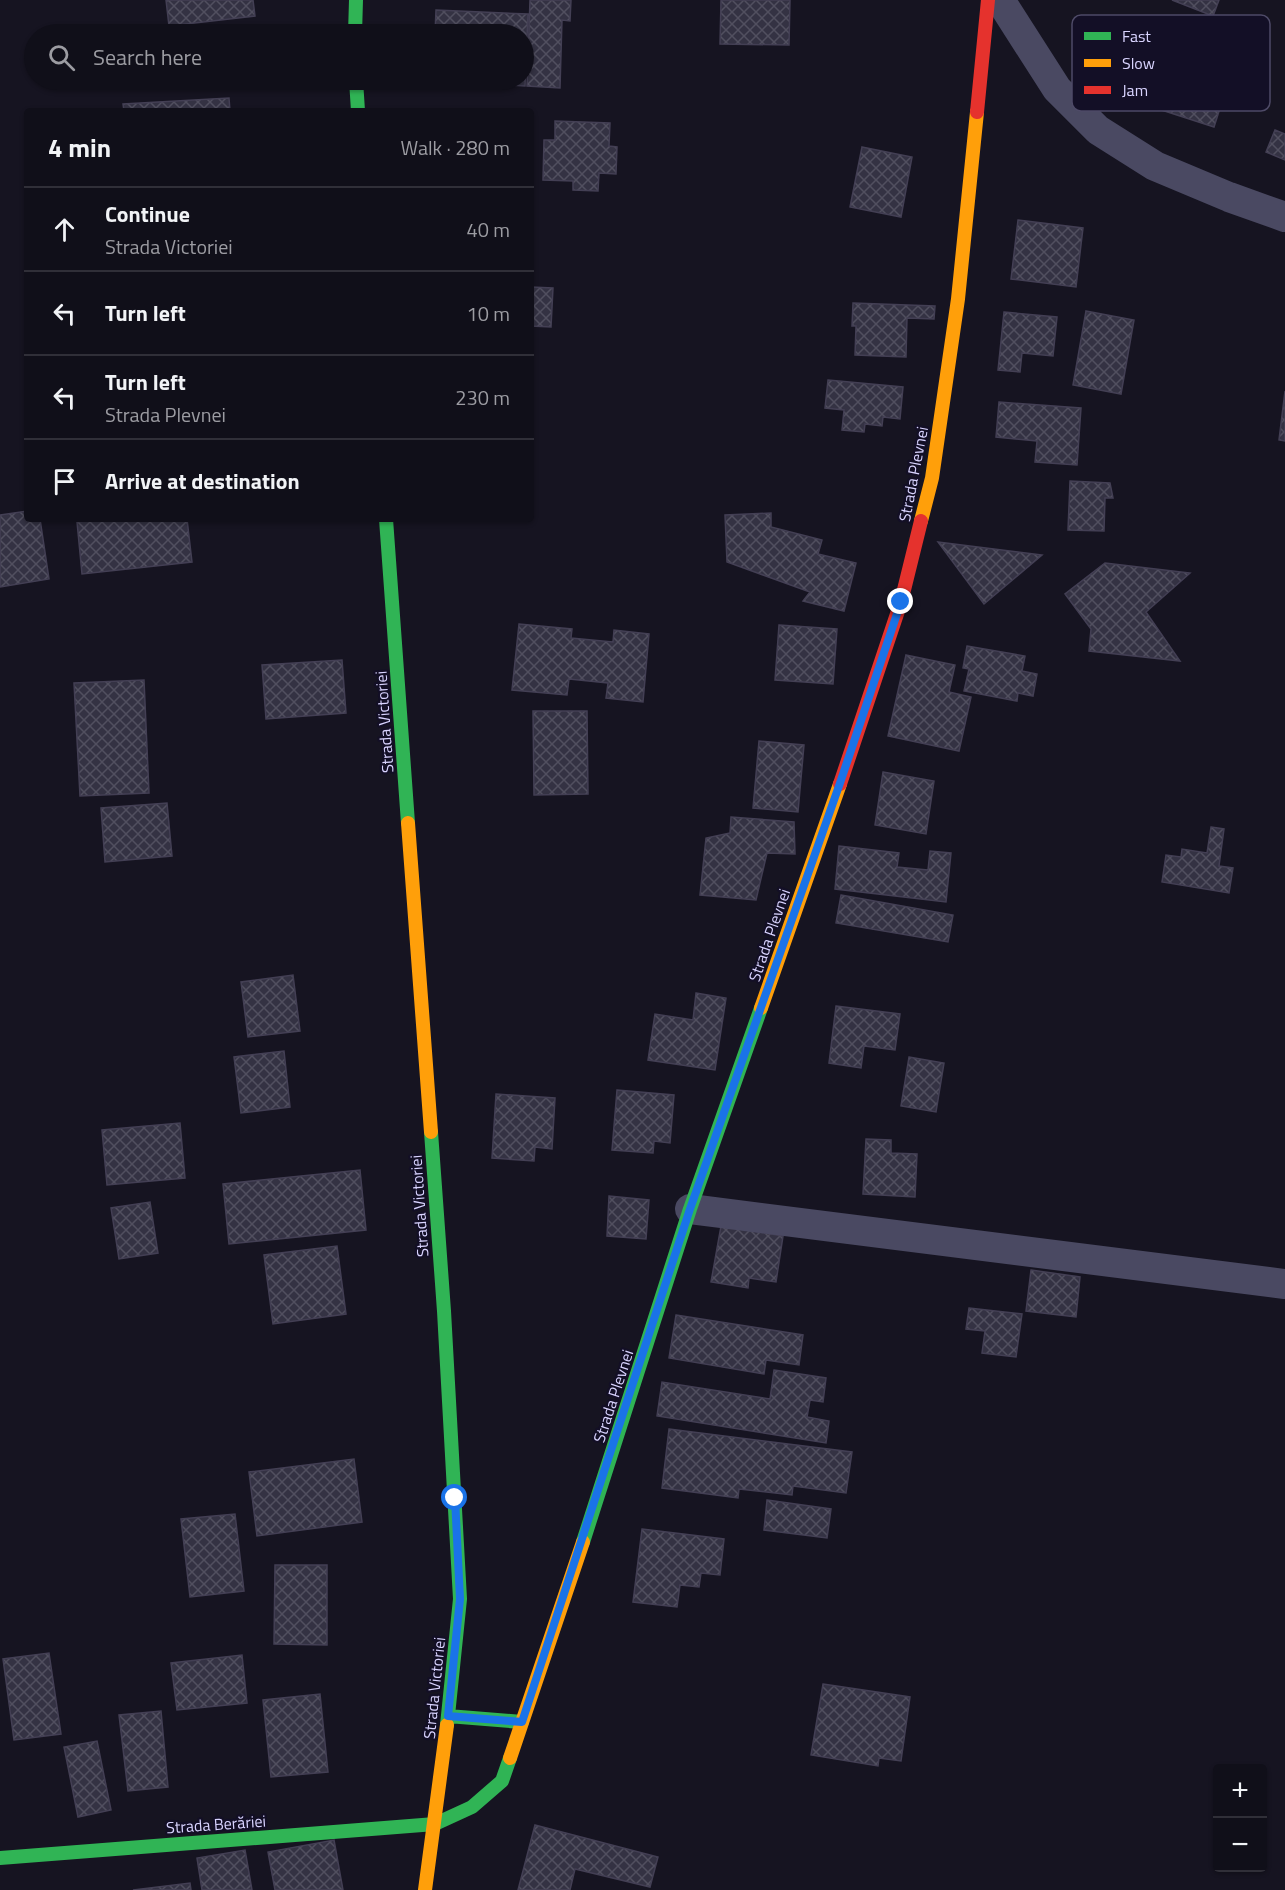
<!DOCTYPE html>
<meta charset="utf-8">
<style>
:root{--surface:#100f19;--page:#191822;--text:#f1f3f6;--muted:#9c9ca2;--line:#302f38}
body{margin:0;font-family:"Titillium Web",sans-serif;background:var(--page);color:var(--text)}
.controls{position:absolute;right:18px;bottom:18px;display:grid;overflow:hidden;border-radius:6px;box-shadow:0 2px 4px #0004}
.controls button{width:54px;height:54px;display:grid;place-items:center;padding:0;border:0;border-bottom:2px solid var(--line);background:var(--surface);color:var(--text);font:30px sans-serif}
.stop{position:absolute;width:18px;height:18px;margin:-14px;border:4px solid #1a73e8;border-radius:50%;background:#fff}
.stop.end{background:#1a73e8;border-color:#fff;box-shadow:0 2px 6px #0008}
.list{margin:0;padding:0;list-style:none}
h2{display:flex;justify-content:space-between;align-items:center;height:78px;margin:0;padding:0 24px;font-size:26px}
h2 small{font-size:20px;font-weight:400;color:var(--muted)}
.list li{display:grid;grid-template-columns:39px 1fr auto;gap:18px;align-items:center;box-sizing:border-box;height:84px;padding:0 24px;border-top:2px solid var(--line)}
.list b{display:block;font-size:22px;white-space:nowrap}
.list p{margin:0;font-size:20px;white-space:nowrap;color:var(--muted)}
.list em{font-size:20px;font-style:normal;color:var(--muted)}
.icon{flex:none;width:33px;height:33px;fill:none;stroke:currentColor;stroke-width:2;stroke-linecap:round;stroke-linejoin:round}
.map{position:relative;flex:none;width:1285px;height:1890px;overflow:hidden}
.search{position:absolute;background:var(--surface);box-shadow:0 2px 4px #0004;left:24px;top:24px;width:510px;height:66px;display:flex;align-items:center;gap:15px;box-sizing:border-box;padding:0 21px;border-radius:33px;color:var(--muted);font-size:22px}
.panel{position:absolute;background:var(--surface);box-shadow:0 2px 4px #0004;left:24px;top:108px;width:510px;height:414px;border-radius:6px}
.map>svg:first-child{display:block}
</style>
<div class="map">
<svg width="1285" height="1890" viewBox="0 0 1285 1890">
<defs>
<pattern id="building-cross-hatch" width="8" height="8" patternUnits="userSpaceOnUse" patternTransform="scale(1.5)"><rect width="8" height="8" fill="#343243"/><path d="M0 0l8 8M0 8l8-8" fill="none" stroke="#514f5f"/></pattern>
</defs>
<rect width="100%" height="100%" fill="#161421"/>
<path fill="url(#building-cross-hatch)" stroke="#433f54" stroke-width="1.5" d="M166 0H253L255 16 169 26Z
M530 0H571L570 21 562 20 560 88 527 86Z
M721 0H790L789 45 720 44Z
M1172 0H1219L1213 16Z
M436 10 528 14 525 86 433 81V80H524V34H435Z
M1133 31 1234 64 1214 127 1112 94Z
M198 80H300L198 86Z
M229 98 230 111H124L123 104Z
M555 121 610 123 609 146 617 147 616 174 599 173 598 191 573 190V181L543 180 544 140H555Z
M1275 130 1285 134V160L1266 152Z
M862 147 912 157 901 217 850 207Z
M1018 220 1083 228 1076 287 1011 279Z
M531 287 553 288 551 327 531 326Z
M853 303 935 306 934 319 907 318 906 357 855 355 856 326H852Z
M1086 311 1134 320 1121 394 1073 385Z
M1004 312 1057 317 1053 356 1022 353 1020 372 998 370Z
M828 380 903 387 900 419 883 417 882 426 865 424 864 432 842 430 844 410 825 408Z
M1285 391V441L1279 440Z
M999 402 1081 408 1077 465 1035 462 1037 441 996 437Z
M531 452H532L533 504H531Z
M1070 481 1110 483 1113 498H1105L1104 531 1068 530Z
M27 511V519H40L49 579 0 587V515Z
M771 513V527L822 540 818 554 856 563 844 611 803 601 810 592 727 562 725 515Z
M103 519H187L192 562 82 574 77 522Z
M938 542 1042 555 984 604Z
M1105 563 1190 573 1146 612 1180 661 1089 651 1091 629 1065 594Z
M519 624 572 629 571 638 613 642 614 630 649 634 643 702 606 698 608 683 569 679 567 695 512 690Z
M779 625 837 629 833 684 775 680Z
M967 646 1025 656 1022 671 1037 674 1033 696 1018 693 1017 701 964 691 969 669 963 668Z
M906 655 955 665 949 692 971 697 959 751 888 736Z
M342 660 346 713 266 719 262 665Z
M144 680 149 793 80 796 74 683Z
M533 711H587L588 794 534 795Z
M759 741 804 745 798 812 753 808Z
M883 772 934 781 926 834 875 825Z
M167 803 172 856 105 862 101 808Z
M731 817 794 822 795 854 767 853 756 900 700 895 706 838 730 833Z
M1211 827 1224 829 1219 866 1233 868 1229 893 1162 882 1166 855 1181 857 1182 849 1207 853Z
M839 846 899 853 897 867 928 870 930 851 951 853 946 902 835 889Z
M841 895 953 915 948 942 836 923Z
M293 975 300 1031 248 1037 241 982Z
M696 993 726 998 715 1070 648 1060 655 1014 693 1020Z
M836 1006 900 1014 895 1050 864 1046 861 1068 829 1063Z
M284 1051 290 1107 241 1113 234 1057Z
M909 1057 944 1063 936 1112 901 1106Z
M617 1090 674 1095 670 1143 654 1141 653 1153 612 1150Z
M496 1094 555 1098 552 1149 535 1147 534 1161 492 1158Z
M180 1123 185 1178 107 1185 102 1130Z
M866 1139 891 1140V1153L917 1154 915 1197 863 1194Z
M360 1170 366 1230 229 1244 223 1184Z
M609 1196 649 1200 646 1239 607 1236Z
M150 1202 158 1253 119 1259 111 1208Z
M721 1226 783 1236 776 1282 749 1278 748 1288 711 1282Z
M337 1246 346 1314 273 1324 264 1255Z
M1031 1270 1080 1277 1076 1317 1026 1311Z
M969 1308 1022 1314 1016 1357 982 1353 985 1331 966 1329Z
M676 1315 803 1335 799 1365 766 1360 764 1374 669 1358Z
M774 1370 826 1378 823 1402 810 1400 807 1417 829 1421 826 1443 657 1416 662 1382 770 1399Z
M669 1429 852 1452 846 1493 793 1486 792 1495 739 1489 738 1498 662 1488Z
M354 1459 362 1522 257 1536 249 1472Z
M767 1500 831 1509 827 1538 764 1530Z
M235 1514 244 1591 190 1597 181 1519Z
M642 1529 724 1539 720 1575 701 1573 699 1587 680 1585 677 1607 633 1602Z
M275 1565H327V1645L274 1644Z
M49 1653 61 1734 14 1740 3 1659Z
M242 1655 247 1703 177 1710 171 1663Z
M823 1684 910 1697 901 1761 879 1758 878 1766 811 1755Z
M320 1694 328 1772 271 1777 263 1700Z
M161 1711 168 1787 128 1791 119 1715Z
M97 1741 111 1810 78 1817 64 1747Z
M535 1825 658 1857 650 1887 575 1869 570 1890H518Z
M334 1840 343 1890H275L268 1852Z
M245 1850 252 1890H202L197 1858Z
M190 1883 191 1890H133Z"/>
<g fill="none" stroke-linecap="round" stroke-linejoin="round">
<path stroke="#4a4962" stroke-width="30" d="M1000 0 1057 89 1098 130 1155 166 1229 197 1285 217
M690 1209 1285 1284"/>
<path stroke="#30b455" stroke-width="14" d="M355 34 356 0
M356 80 358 111
M386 519 408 823
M431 1132 444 1311 460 1599 447 1725
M583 1542 690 1209 761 1008
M448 1716 522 1722
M0 1858 435 1824 472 1807 502 1781 510 1758"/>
<path stroke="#ff9f0a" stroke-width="14" d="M921 521 932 478 958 299 977 112
M408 823 431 1132
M761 1008 840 784
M510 1758 583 1542
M425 1890 447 1725"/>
<path stroke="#e5322d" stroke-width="14" d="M977 112 988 0
M840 784 901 602 921 521"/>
</g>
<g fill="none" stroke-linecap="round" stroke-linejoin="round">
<path stroke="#1a73e8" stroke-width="8" d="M455 1498 460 1599 448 1716 522 1722 690 1209 840 783 901 602"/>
</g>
<g text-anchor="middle" stroke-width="4.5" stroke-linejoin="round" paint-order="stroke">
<g font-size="16" fill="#d9d4ff" stroke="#130f26">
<text transform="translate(913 474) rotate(-79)" y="6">Strada Plevnei</text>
<text transform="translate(384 722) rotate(-94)" y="6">Strada Victoriei</text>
<text transform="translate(769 935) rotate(-71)" y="6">Strada Plevnei</text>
<text transform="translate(419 1206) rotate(-94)" y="6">Strada Victoriei</text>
<text transform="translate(613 1396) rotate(-72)" y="6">Strada Plevnei</text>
<text transform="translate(434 1688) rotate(-84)" y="6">Strada Victoriei</text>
<text transform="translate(216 1824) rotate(-4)" y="6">Strada Berăriei</text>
</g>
</g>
<rect x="1072" y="15" width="198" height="96" rx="9" fill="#130f26" stroke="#4e4a67" stroke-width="1.5"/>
<rect x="1084" y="32" width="27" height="8" fill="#30b455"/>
<rect x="1084" y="59" width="27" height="8" fill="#ff9f0a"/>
<rect x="1084" y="86" width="27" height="8" fill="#e5322d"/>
<g font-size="16" fill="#d9d4ff">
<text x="1122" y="42">Fast</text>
<text x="1122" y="69">Slow</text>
<text x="1122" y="96">Jam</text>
</g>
</svg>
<div class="controls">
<button>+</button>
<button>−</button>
</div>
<div class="stop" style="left:455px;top:1498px"></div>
<div class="stop end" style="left:901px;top:602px"></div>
<div class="search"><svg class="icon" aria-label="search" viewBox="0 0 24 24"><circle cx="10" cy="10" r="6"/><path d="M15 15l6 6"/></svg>Search here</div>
<section class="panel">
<h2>4 min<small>Walk · 280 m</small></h2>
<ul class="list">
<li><svg class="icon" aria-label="ahead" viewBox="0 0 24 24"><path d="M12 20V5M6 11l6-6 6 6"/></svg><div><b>Continue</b><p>Strada Victoriei</p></div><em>40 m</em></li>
<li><svg class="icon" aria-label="left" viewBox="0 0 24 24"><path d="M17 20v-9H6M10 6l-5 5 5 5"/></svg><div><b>Turn left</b></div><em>10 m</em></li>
<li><svg class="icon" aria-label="left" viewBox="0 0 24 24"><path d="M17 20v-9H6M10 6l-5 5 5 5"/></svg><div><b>Turn left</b><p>Strada Plevnei</p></div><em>230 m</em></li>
<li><svg class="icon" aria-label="arrive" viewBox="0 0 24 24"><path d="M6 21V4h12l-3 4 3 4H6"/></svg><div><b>Arrive at destination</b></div></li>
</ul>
</section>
</div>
